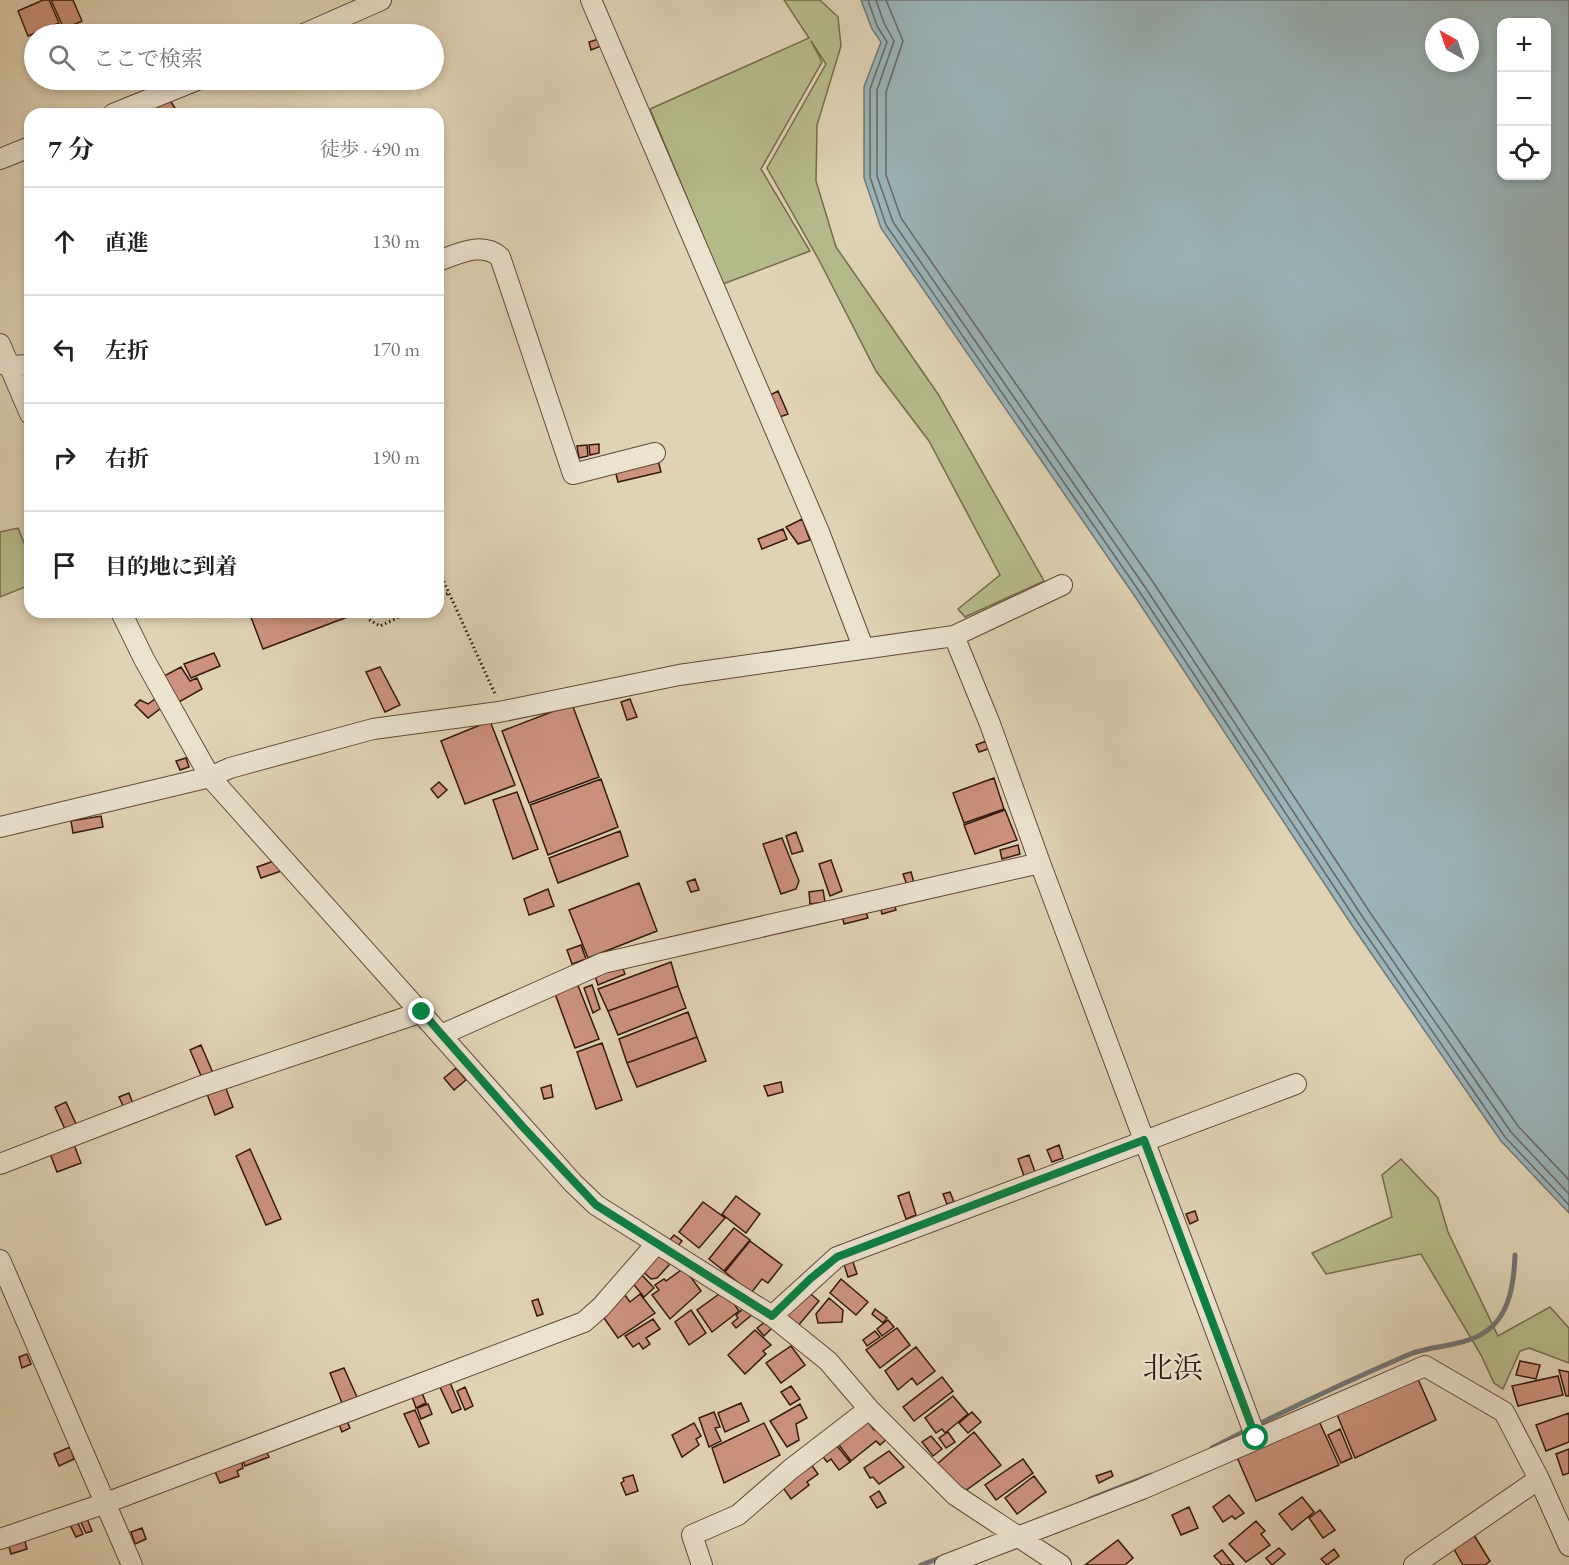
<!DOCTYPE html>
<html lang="ja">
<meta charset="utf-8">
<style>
:root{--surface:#fff;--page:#f2f2f2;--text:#202124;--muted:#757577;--line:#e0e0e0}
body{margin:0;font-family:"EB Garamond","Noto Serif JP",serif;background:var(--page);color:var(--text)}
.controls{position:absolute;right:18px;top:18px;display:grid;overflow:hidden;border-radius:12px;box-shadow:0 3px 9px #0003}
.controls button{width:54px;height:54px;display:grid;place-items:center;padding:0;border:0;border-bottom:2px solid var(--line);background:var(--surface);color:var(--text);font:30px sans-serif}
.compass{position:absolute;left:1425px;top:18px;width:54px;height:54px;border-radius:50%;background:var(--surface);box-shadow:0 3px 9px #0003;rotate:320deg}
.stop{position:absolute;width:18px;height:18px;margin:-14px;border:4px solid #0b8043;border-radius:50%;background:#fff}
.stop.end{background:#0b8043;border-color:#fff;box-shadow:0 2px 6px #0008}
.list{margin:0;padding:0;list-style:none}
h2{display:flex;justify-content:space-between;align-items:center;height:78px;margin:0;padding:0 24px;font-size:26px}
h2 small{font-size:20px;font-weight:400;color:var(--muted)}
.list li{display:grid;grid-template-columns:39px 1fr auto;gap:18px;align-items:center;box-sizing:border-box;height:108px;padding:0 24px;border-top:2px solid var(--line)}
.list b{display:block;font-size:22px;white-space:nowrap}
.list em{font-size:20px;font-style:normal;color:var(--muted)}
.icon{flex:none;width:33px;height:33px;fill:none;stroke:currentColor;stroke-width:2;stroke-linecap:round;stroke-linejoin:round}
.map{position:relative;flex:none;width:1569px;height:1565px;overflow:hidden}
.search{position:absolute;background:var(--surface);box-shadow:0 3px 9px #0003;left:24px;top:24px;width:420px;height:66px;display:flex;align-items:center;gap:15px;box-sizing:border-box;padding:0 21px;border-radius:33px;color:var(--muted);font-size:22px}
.panel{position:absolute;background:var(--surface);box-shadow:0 3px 9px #0003;left:24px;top:108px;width:420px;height:510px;border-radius:18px}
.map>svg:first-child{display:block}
</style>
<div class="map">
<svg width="1569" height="1565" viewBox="0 0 1569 1565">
<rect width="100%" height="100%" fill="#e0d3b5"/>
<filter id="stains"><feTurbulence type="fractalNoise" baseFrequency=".00333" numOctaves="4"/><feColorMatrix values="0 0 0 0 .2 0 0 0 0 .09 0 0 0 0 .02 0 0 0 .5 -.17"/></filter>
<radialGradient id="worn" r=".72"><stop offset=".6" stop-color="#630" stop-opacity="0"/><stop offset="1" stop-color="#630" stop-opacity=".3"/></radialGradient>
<path fill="#b6bb8b" stroke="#766a4c" stroke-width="1.5" d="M784 0H820L838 17 841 46 817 125 816 181 836 247 938 394 1044 581 965 617 958 609 1000 575 929 441 876 371 819 260 767 168 826 64 811 41 822 62 761 169 810 251 723 284 650 109 809 38Z
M18 528 30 558V585L0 597V532Z
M1401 1159 1438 1198 1448 1232 1498 1336 1550 1307 1569 1328V1363L1529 1348 1520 1351 1503 1389 1494 1383 1481 1355 1421 1254 1326 1274 1312 1253 1392 1217 1382 1175Z"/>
<path fill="#9ab4b9" stroke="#727675" stroke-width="1.5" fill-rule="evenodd" d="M861 0H1569V1213L1501 1141 1353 927 1136 598 881 228 864 178V87L881 42 872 29ZM1502 22H1546V176H1502ZM1434 27H1470V63H1434Z"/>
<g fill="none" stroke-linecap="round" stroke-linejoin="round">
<path stroke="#686664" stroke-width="1.5" d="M868 0 877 26 887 42 870 89V177L886 225 1141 594 1358 923 1505 1137 1569 1205
M876 0 884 23 894 41 877 90V176L893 222 1147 590 1364 919 1511 1132 1569 1194
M886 0 903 41 886 92V175L901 218 1155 585 1371 914 1518 1126 1569 1180"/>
<path stroke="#727675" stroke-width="5" d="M1212 1448C1277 1414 1343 1383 1410 1354 1433 1345 1463 1347 1485 1332 1510 1316 1514 1282 1515 1255
M1090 1499 1151 1475
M921 1565 945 1556"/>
</g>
<path fill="#cc927d" stroke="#35190e" stroke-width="1.5" d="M43 0H49L59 23 28 36 18 11Z
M51 0H73L82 21 64 29Z
M599 39 601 46 591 50 589 42Z
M169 99 179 114H153L150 110Z
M778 391 788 414 777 418 768 396Z
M599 444V453L590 455 589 445Z
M587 445 588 456 579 458 577 446Z
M657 456 661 472 618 482 614 466Z
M802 519 810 540 798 544 786 527Z
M783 529 787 539 762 549 758 539Z
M249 612H348L350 616 263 649Z
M214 653 220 666 191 678 184 664Z
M181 667 190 681 197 678 202 689 179 702 164 676Z
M380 667 400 705 385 712 366 672Z
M155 699 161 708 148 718 135 705 140 700 148 704Z
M630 699 637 717 627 720 621 702Z
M572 704 599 777 529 803 502 731Z
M490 721 515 785 465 804 441 741Z
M986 741 988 749 979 752 976 745Z
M186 758 189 767 180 770 176 761Z
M994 778 1004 809 964 823 953 793Z
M601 779 618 827 548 855 530 805Z
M439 782 447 790 438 798 431 789Z
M517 792 538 849 513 859 493 800Z
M1005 810 1017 840 975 854 964 825Z
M101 816 103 827 73 833 71 821Z
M620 831 628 856 558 883 549 858Z
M796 832 803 851 792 854 786 836Z
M782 838 799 881 796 889 781 894 763 844Z
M1018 845 1020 854 1002 859 1000 850Z
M831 860 842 891 830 896 819 864Z
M274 861 281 871 261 878 257 867Z
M911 872 914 883 907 885 903 874Z
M695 879 699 890 691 892 687 882Z
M639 883 657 931 588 958 569 910Z
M548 889 554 906 529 915 524 899Z
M823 890 825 902 810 904 809 892Z
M893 901 896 910 882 914 880 905Z
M865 909 868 918 844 924 842 915Z
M581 945 586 959 572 964 567 950Z
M671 962 678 986 608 1011 598 989Z
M622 966 625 974 598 985 594 973Z
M577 983 599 1039 575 1048 554 991Z
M592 985 600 1009 593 1013 584 988Z
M678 986 686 1008 618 1035 608 1011Z
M688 1012 697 1037 627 1063 619 1039Z
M697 1037 706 1061 637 1087 627 1063Z
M602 1043 622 1100 596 1109 577 1052Z
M201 1045 213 1073 202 1078 190 1050Z
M456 1068 466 1080 454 1090 444 1078Z
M781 1082 783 1092 768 1096 764 1086Z
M551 1085 553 1097 544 1099 541 1088Z
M225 1086 233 1107 215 1115 207 1094Z
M129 1093 133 1104 124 1108 119 1097Z
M66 1102 76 1124 65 1129 55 1107Z
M73 1142 81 1163 57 1172 49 1151Z
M1059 1145 1063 1158 1052 1162 1047 1150Z
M250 1149 281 1219 266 1225 236 1156Z
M1029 1155 1035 1172 1024 1176 1018 1159Z
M909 1192 916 1215 906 1219 898 1196Z
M950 1192 954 1202 947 1204 943 1194Z
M736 1196 760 1214 746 1233 722 1214Z
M703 1202 725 1218 699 1248 679 1232Z
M1195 1211 1198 1220 1190 1224 1186 1214Z
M734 1228 750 1240 724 1271 709 1259Z
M674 1235 682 1241 677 1247 669 1241Z
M750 1241 782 1265 768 1283 762 1279 751 1293 725 1272Z
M654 1252 670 1264 657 1278 651 1279 640 1269Z
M851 1256 857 1274 848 1277 842 1258Z
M684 1268 701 1291 670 1319 652 1295 659 1290 655 1285 664 1279 666 1281Z
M639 1272 654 1288 644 1297 630 1280Z
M841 1279 868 1302 856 1315 830 1293Z
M806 1290 819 1301 797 1327 784 1316Z
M722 1292 727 1294 739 1311 712 1332 697 1310Z
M640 1294 655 1313 618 1338 604 1318 607 1315 604 1311 625 1295 630 1302Z
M829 1298 843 1310 842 1322 818 1323 816 1314Z
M538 1299 543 1314 537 1316 532 1301Z
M745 1307 754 1313 736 1328 732 1323 738 1318 736 1315Z
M875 1309 887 1318 883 1323 872 1314Z
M691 1310 706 1333 689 1345 675 1322Z
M653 1319 660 1329 646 1338 650 1344 643 1349 639 1343 633 1347 625 1336Z
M888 1320 894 1327 882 1336 877 1329Z
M765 1322 772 1328 764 1336 757 1328Z
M897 1328 910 1345 880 1368 866 1350Z
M755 1330 771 1345 763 1351 766 1354 745 1374 728 1355Z
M875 1331 880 1337 867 1346 863 1340Z
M791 1346 805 1365 781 1383 766 1363Z
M916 1347 935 1371 917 1385 912 1378 898 1390 885 1371Z
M27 1354 31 1364 22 1368 19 1357Z
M1520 1361 1540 1365 1536 1379 1516 1375Z
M344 1368 357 1397 342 1403 330 1373Z
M1559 1370 1569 1372V1396H1566Z
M1558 1376 1563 1395 1518 1406 1512 1386Z
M942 1377 953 1391 914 1421 903 1407Z
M1417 1377 1436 1420 1355 1458 1336 1412Z
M449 1380 461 1409 452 1413 439 1385Z
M791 1386 800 1399 790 1405 781 1392Z
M465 1387 473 1406 465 1410 457 1391Z
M421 1390 426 1403 416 1408 411 1394Z
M953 1396 968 1414 945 1433 942 1429 936 1433 925 1418Z
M741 1403 749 1421 725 1432 718 1413Z
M428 1404 432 1414 421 1419 417 1408Z
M800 1404 807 1418 796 1424 799 1440 787 1447 770 1421Z
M415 1410 429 1443 419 1447 404 1414Z
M714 1412 720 1427 715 1428 721 1441 709 1447 699 1418Z
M972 1412 981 1422 968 1433 959 1423Z
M1569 1413V1442L1546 1451 1536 1425Z
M865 1418 874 1430 880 1425 889 1437 880 1445 876 1441 851 1461 836 1441Z
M346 1419 350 1428 342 1432 338 1422Z
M1318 1419 1339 1465 1256 1501 1236 1455Z
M694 1423 701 1436 696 1439 699 1445 682 1457 672 1435Z
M764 1423 780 1455 724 1483 712 1448Z
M1340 1429 1352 1458 1341 1463 1328 1435Z
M948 1432 955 1442 946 1448 939 1438Z
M974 1432 1001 1465 965 1491 936 1465Z
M931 1436 942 1449 933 1456 922 1442Z
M834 1442 850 1462 839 1470 831 1459 827 1462 819 1452Z
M70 1447 74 1459 59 1466 54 1454Z
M265 1449 269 1457 245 1466 242 1457Z
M1569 1449V1473L1563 1475 1556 1454Z
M889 1451 904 1467 879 1484 873 1477 870 1478 864 1468Z
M241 1458 243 1468 237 1471 239 1476 220 1483 213 1467Z
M1023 1459 1033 1473 996 1500 985 1485Z
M808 1460 818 1474 807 1482 809 1485 791 1499 779 1482Z
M1111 1471 1113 1476 1099 1483 1096 1476Z
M633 1475 638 1491 626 1495 621 1483 624 1481 623 1478Z
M1034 1476 1046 1492 1017 1514 1005 1498Z
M879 1491 886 1503 877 1508 870 1497Z
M1229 1495 1244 1513 1235 1519 1232 1516 1223 1522 1213 1507Z
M1302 1497 1314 1512 1292 1530 1279 1514Z
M1189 1507 1198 1528 1181 1535 1172 1515Z
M1320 1510 1335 1530 1323 1538 1309 1518Z
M86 1516 92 1531 86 1533 79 1518Z
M76 1519 83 1534 76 1537 69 1523Z
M1256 1521 1265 1531 1261 1534 1270 1545 1246 1562 1229 1544Z
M142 1528 146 1539 135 1544 131 1532Z
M1472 1532 1490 1561 1485 1565H1463L1451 1544Z
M24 1538 27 1549 11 1554 8 1543Z
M1118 1540 1133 1558 1125 1565H1085Z
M1279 1548 1285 1554 1272 1565 1266 1558Z
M1334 1549 1339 1556 1327 1565 1321 1559Z
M1222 1550 1234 1565H1222L1214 1556Z"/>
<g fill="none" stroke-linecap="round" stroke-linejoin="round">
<g stroke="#604838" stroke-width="22">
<path id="street" d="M591 0 819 532 863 647
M304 34 381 0
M113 114 197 80
M0 159 30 147
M438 261C458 254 482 241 500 257L573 474 655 453
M0 344 30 414
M0 363 8 366 30 365
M121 612 144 659 210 777 573 1183 596 1205 772 1316 828 1361 869 1409 955 1495 1061 1565
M954 636 990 724 1040 863 1256 1438
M0 827 210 777 230 768 373 729 499 712 679 675 954 636 1062 585
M441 1035 603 963 1040 863
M0 1164 199 1087 422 1012
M0 1260 132 1565
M772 1316 837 1257 1296 1084
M0 1539 103 1504 584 1322 601 1307 656 1244
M702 1565 692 1535 738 1515 791 1469 869 1409
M945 1565 1142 1489 1425 1366 1504 1412 1539 1479 1569 1546
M1414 1565 1539 1479"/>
</g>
<path stroke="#35190e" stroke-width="3" stroke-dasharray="1.5 3" stroke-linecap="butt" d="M438 569 496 696
M438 598 449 593
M365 612 368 619 380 626 410 612"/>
<use href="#street" stroke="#ebe2cf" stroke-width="20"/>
</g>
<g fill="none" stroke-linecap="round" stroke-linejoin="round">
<path stroke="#0b8043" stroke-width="8" d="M422 1012 522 1126 596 1205 772 1316 810 1279 837 1257 1144 1140 1256 1438"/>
</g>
<g text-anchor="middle" stroke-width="4.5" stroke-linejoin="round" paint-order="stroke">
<g font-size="30" fill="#35190e" stroke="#ebe2cf">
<text x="1173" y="1378">北浜</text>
</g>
</g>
<rect width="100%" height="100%" filter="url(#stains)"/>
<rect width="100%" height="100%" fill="url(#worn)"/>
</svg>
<div class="controls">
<button>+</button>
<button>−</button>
<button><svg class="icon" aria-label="locate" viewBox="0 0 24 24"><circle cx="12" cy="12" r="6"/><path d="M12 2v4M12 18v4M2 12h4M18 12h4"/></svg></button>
</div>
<svg class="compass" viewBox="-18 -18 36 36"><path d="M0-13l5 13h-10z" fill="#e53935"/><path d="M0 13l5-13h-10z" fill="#757577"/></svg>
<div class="stop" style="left:1256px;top:1438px"></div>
<div class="stop end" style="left:422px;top:1012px"></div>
<div class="search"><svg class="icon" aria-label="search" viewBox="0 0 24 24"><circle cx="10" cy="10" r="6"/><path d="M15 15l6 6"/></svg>ここで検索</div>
<section class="panel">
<h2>7 分<small>徒歩 · 490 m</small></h2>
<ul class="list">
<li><svg class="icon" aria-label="ahead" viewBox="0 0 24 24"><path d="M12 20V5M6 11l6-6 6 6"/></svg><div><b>直進</b></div><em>130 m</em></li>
<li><svg class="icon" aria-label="left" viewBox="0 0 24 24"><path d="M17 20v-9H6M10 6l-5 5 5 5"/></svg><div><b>左折</b></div><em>170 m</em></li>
<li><svg class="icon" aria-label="right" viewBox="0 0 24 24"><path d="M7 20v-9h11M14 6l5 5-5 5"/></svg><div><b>右折</b></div><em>190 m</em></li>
<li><svg class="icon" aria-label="arrive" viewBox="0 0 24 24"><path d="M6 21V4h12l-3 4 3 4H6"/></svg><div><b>目的地に到着</b></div></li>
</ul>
</section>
</div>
